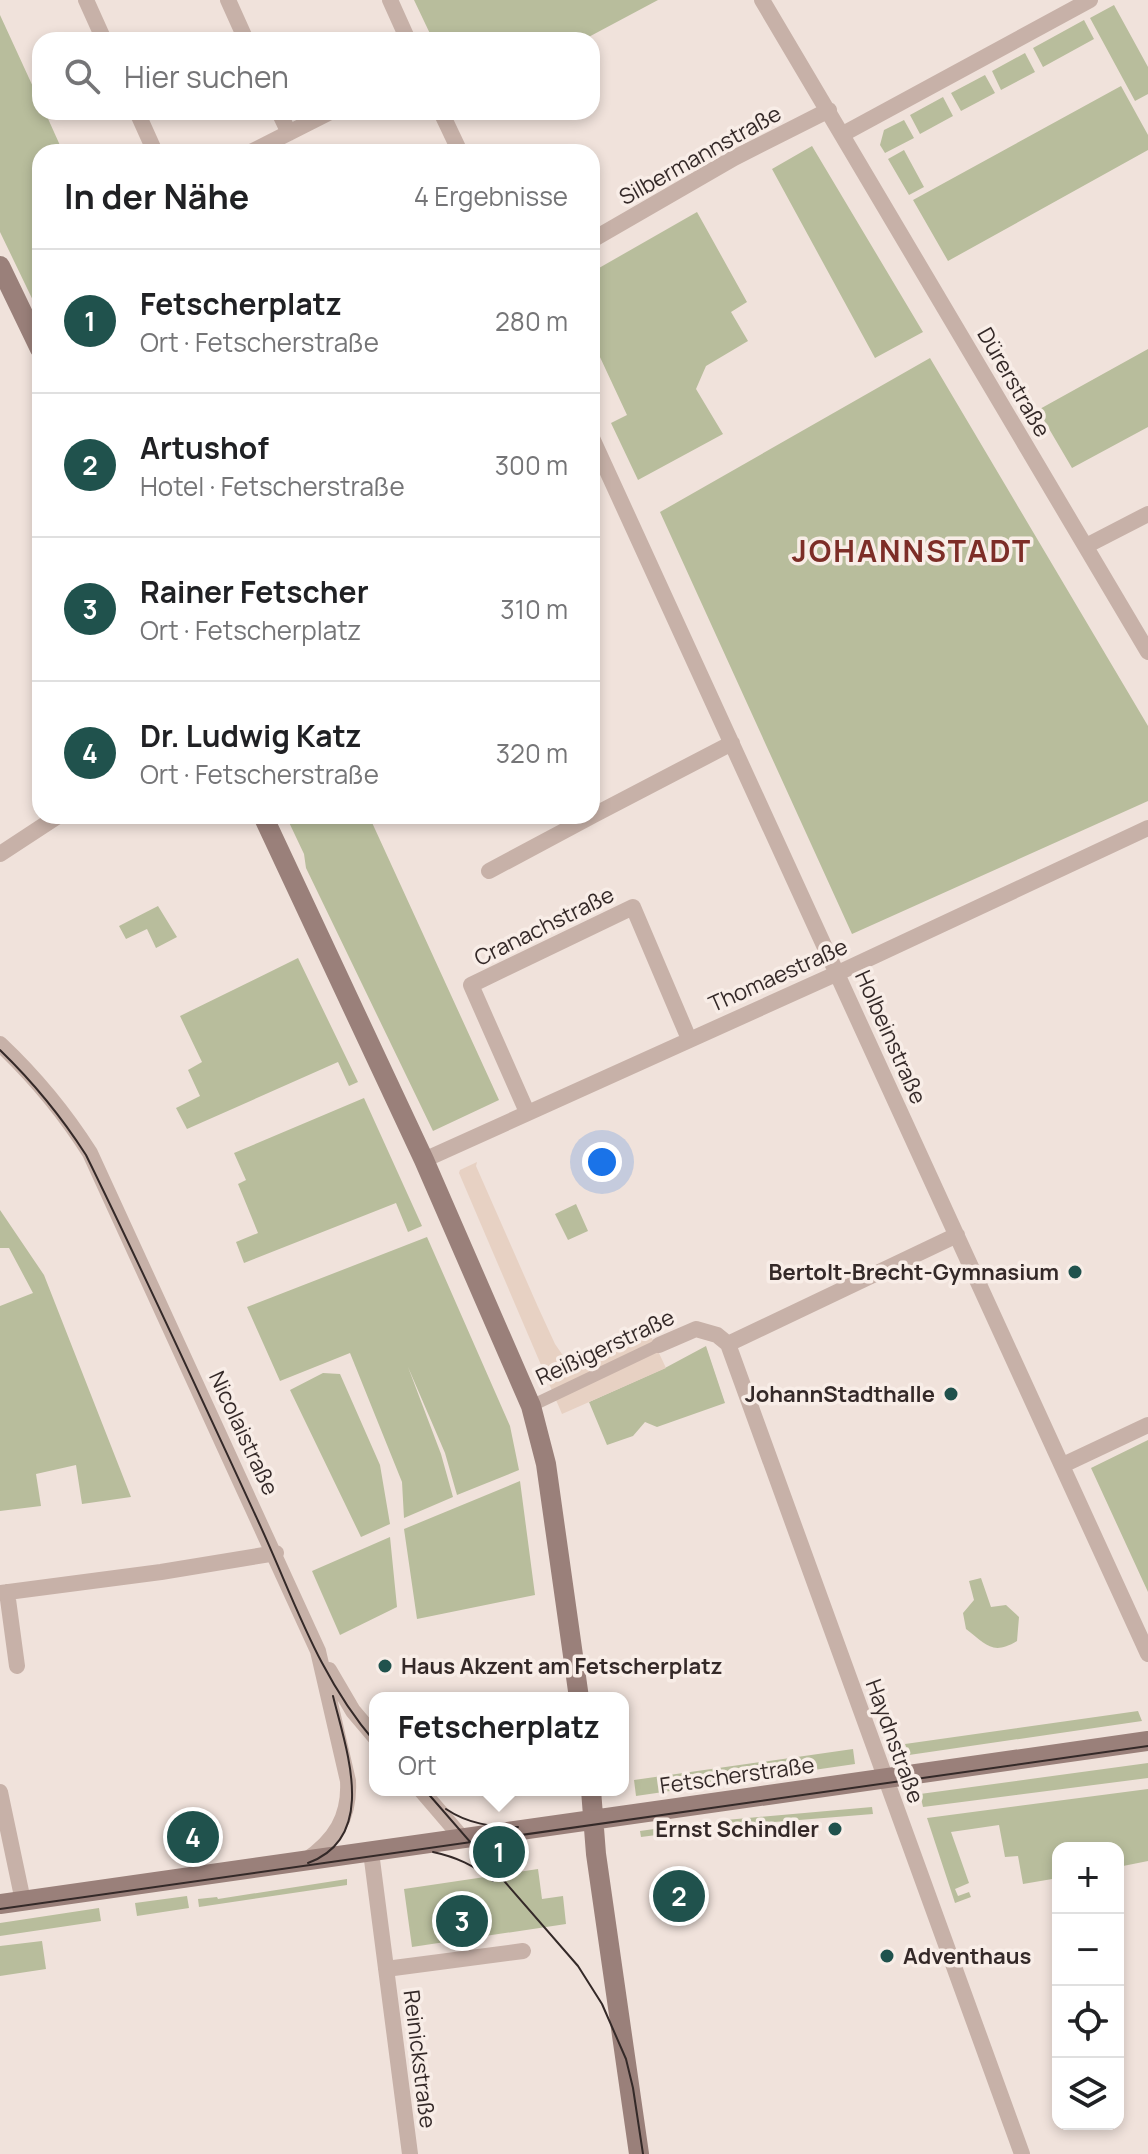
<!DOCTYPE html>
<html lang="de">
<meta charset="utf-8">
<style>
:root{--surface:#fff;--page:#f2f2f2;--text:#202124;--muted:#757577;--line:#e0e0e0;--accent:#20524d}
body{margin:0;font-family:Manrope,sans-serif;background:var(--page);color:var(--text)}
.controls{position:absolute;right:24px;bottom:24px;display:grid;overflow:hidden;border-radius:16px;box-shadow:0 4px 12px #0003}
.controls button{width:72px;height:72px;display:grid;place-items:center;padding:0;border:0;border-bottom:2px solid var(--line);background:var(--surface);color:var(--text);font:40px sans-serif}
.you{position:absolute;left:602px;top:1162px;width:28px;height:28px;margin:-20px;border:6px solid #fff;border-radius:50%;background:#1a73e8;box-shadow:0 0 0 12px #1a73e833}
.badge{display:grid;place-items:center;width:52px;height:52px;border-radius:50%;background:var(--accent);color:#fff;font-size:26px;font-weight:700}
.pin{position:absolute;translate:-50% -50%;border:4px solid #fff;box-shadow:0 2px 8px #0006}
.popup{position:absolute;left:369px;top:1692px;width:260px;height:104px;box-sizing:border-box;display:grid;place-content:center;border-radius:16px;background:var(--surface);filter:drop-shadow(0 2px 6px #0005);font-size:26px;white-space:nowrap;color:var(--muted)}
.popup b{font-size:30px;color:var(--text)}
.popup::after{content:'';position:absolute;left:50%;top:100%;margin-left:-16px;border:16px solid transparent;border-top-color:var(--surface)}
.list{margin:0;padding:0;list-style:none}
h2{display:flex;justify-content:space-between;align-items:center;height:104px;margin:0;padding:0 32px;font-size:34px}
h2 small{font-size:26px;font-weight:400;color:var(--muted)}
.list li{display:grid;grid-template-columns:52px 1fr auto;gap:24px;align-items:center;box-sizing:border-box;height:144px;padding:0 32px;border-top:2px solid var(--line)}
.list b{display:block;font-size:30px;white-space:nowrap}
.list p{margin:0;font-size:26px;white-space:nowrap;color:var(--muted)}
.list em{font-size:26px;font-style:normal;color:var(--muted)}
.icon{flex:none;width:44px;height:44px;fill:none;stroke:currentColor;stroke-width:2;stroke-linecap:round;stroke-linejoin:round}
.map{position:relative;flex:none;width:1148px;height:2154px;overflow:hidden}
.search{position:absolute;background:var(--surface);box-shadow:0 4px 12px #0003;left:32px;top:32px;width:568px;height:88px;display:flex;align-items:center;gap:20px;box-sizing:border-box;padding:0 28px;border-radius:24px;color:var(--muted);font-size:30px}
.panel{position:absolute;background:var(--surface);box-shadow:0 4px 12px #0003;left:32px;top:144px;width:568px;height:680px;border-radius:24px}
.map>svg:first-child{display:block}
</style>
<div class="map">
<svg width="1148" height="2154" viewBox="0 0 1148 2154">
<rect width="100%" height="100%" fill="#f0e2db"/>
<path fill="#b8bd9c" d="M414 0H658L583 40H433Z
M1114 5 1148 67V94L1135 101 1090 18Z
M0 15 40 102V112H45L63 152H40V315L0 232Z
M1084 20 1094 39 1043 67 1033 48Z
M1025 53 1035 72 1001 90 992 71Z
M985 75 995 93 961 111 951 93Z
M1121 86 1148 135V150L948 261 913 200Z
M943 97 953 116 920 134 910 115Z
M904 120 914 138 885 153 880 145 884 130Z
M812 146 923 332 875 358 772 169Z
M904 150 924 187 909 195 888 159Z
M697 212 747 302 731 312 748 341 706 366 696 389 723 434 638 480 611 423 627 415 592 340V272Z
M1148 349V427L1072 468 1038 410Z
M930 358 1148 726V801L852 934 660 512Z
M286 816H369L499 1100 433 1131 306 868 304 854Z
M158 906 177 937 156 948 147 929 126 939 119 926Z
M298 958 358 1082 349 1086 338 1062 187 1129 176 1108 200 1096 188 1070 202 1062 180 1016Z
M364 1098 422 1226 408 1232 396 1203 244 1263 236 1242 258 1233 238 1184 246 1180 234 1153Z
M576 1204 588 1231 568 1240 555 1214Z
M0 1210 44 1275 131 1497 82 1504 76 1465 36 1474 41 1506 0 1511V1306L33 1293 9 1248H0Z
M427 1237 510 1426 519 1470 457 1495 445 1453 408 1367 441 1454 453 1497 404 1518 402 1482 350 1353 280 1381 247 1307Z
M706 1346 725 1403 657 1427 645 1422 633 1436 607 1445 589 1402 665 1368Z
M323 1373 340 1374 380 1465 390 1524 361 1537 290 1390Z
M1148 1440V1592L1091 1468Z
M520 1481 535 1595 417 1619 404 1529Z
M390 1537 397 1607 340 1635 312 1571Z
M981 1578 991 1607 1006 1605 1019 1617 1017 1641C992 1656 986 1644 966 1629L963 1613 974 1600 969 1581Z
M1138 1711 1142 1721 909 1755 905 1744Z
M853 1749 855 1764 636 1796 634 1780Z
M1148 1763V1778L923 1807 920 1794Z
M1148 1789V1861L1118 1867V1848H1058V1878L1023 1884 1018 1856 1005 1857 999 1825 951 1832 969 1883 955 1889 958 1896 969 1892 971 1897 955 1903 927 1818Z
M872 1807 873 1814 727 1826 726 1820Z
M710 1821 711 1828 641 1837 640 1831Z
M538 1869 542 1899 563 1896 566 1924 412 1947 404 1889Z
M347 1879V1885L199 1907 198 1899 217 1897 218 1899Z
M187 1896 189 1908 137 1916 135 1903Z
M99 1908 101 1921 0 1936V1923Z
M42 1941 46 1969 0 1976V1946Z"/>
<path fill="#e7d1c3" d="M477 1162 476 1166 538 1307 555 1344 564 1357 577 1361 590 1358 649 1332 666 1368 562 1414 459 1173 460 1170Z"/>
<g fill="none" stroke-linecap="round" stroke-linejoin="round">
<path stroke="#c7b1a8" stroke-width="12" d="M531 1406 659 1345"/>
<path stroke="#c7b1a8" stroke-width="16" d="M86 0 104 40
M228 0 246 40
M390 0 408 40
M762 0 1148 652
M137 112 155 152
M279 112 289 133
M441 112 460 152
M843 134 1090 0
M251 152 330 112
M592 240 734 158 829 110
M592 438 1148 1654
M1086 546 1148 514
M592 816 732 743
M0 854 58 816
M489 871 592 816
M0 1044C35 1077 64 1112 90 1153L318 1651 348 1781C350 1817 335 1841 305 1861
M527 1112 471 985 633 907 689 1039
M424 1160 838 973 1148 828
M728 1344 1022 2154
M728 1344 957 1235
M659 1345 696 1329 717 1335 728 1344
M1063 1465 1148 1425
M7 1592 17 1666
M0 1593 161 1572 276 1553
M329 1670 353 1711 375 1737
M421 1790 463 1839
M0 1792 23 1901
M371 1852 410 2154
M386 1969 523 1951"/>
<path stroke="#9a807a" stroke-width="20" d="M0 266 40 349
M263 816 424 1160 531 1406 546 1464 579 1698
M591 1790 596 1854 639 2154
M0 1904 1148 1741"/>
<path stroke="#342928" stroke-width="2" d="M0 1050C33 1082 61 1116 86 1155 146 1277 202 1400 259 1523 295 1601 318 1676 375 1742
M425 1790 578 1966 602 2004 626 2059 633 2088 643 2154
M446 1809C468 1824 492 1827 518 1827
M433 1852C456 1857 474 1865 493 1881
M308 1863C379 1837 346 1749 333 1696
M0 1909 1148 1746"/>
</g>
<g fill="#20524d" stroke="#f8ede7" stroke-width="3">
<circle cx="1075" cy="1272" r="8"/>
<circle cx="951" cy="1394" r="8"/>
<circle cx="385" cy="1666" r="8"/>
<circle cx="835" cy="1829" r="8"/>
<circle cx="887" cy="1956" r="8"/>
</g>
<g text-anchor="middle" stroke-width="7" stroke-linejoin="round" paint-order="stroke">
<g font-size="22" fill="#342928" stroke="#f8ede7">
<text transform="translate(700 155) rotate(-29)" y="8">Silbermannstraße</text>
<text transform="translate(1014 382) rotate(60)" y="8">Dürerstraße</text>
<text transform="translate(544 926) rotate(-26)" y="8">Cranachstraße</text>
<text transform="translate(778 975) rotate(-24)" y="8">Thomaestraße</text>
<text transform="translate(891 1037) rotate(66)" y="8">Holbeinstraße</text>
<text transform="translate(605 1347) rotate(-25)" y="8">Reißigerstraße</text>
<text transform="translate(244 1433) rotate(65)" y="8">Nicolaistraße</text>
<text transform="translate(895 1741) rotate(70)" y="8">Haydnstraße</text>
<text transform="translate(737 1775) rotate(-8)" y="8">Fetscherstraße</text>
<text transform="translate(420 2059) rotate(83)" y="8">Reinickstraße</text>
</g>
<g font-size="22" font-weight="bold" fill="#342928" stroke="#f8ede7" text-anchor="end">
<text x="1059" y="1280">Bertolt-Brecht-Gymnasium</text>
<text x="935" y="1402">JohannStadthalle</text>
<text x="401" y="1674" text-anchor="start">Haus Akzent am Fetscherplatz</text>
<text x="819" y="1837">Ernst Schindler</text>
<text x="903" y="1964" text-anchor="start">Adventhaus</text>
</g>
<g font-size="30" font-weight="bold" letter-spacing="2" fill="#7d2d27" stroke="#f8ede7">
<text x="912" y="562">JOHANNSTADT</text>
</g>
</g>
</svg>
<div class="controls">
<button>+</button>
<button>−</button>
<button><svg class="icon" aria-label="locate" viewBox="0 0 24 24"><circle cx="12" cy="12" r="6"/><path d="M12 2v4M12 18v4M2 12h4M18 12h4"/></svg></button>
<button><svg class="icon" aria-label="layers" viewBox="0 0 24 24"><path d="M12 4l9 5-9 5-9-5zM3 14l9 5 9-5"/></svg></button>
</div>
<div class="you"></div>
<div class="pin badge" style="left:499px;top:1852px">1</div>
<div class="popup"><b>Fetscherplatz</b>Ort</div>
<div class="pin badge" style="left:679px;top:1896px">2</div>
<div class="pin badge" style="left:462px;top:1921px">3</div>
<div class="pin badge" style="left:193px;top:1837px">4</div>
<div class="search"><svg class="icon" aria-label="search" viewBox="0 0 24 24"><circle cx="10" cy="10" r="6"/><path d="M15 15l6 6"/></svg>Hier suchen</div>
<section class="panel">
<h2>In der Nähe<small>4 Ergebnisse</small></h2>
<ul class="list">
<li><span class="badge">1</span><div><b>Fetscherplatz</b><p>Ort · Fetscherstraße</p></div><em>280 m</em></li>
<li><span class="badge">2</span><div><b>Artushof</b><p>Hotel · Fetscherstraße</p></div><em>300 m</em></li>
<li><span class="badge">3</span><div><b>Rainer Fetscher</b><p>Ort · Fetscherplatz</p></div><em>310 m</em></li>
<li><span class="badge">4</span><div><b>Dr. Ludwig Katz</b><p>Ort · Fetscherstraße</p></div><em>320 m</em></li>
</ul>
</section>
</div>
